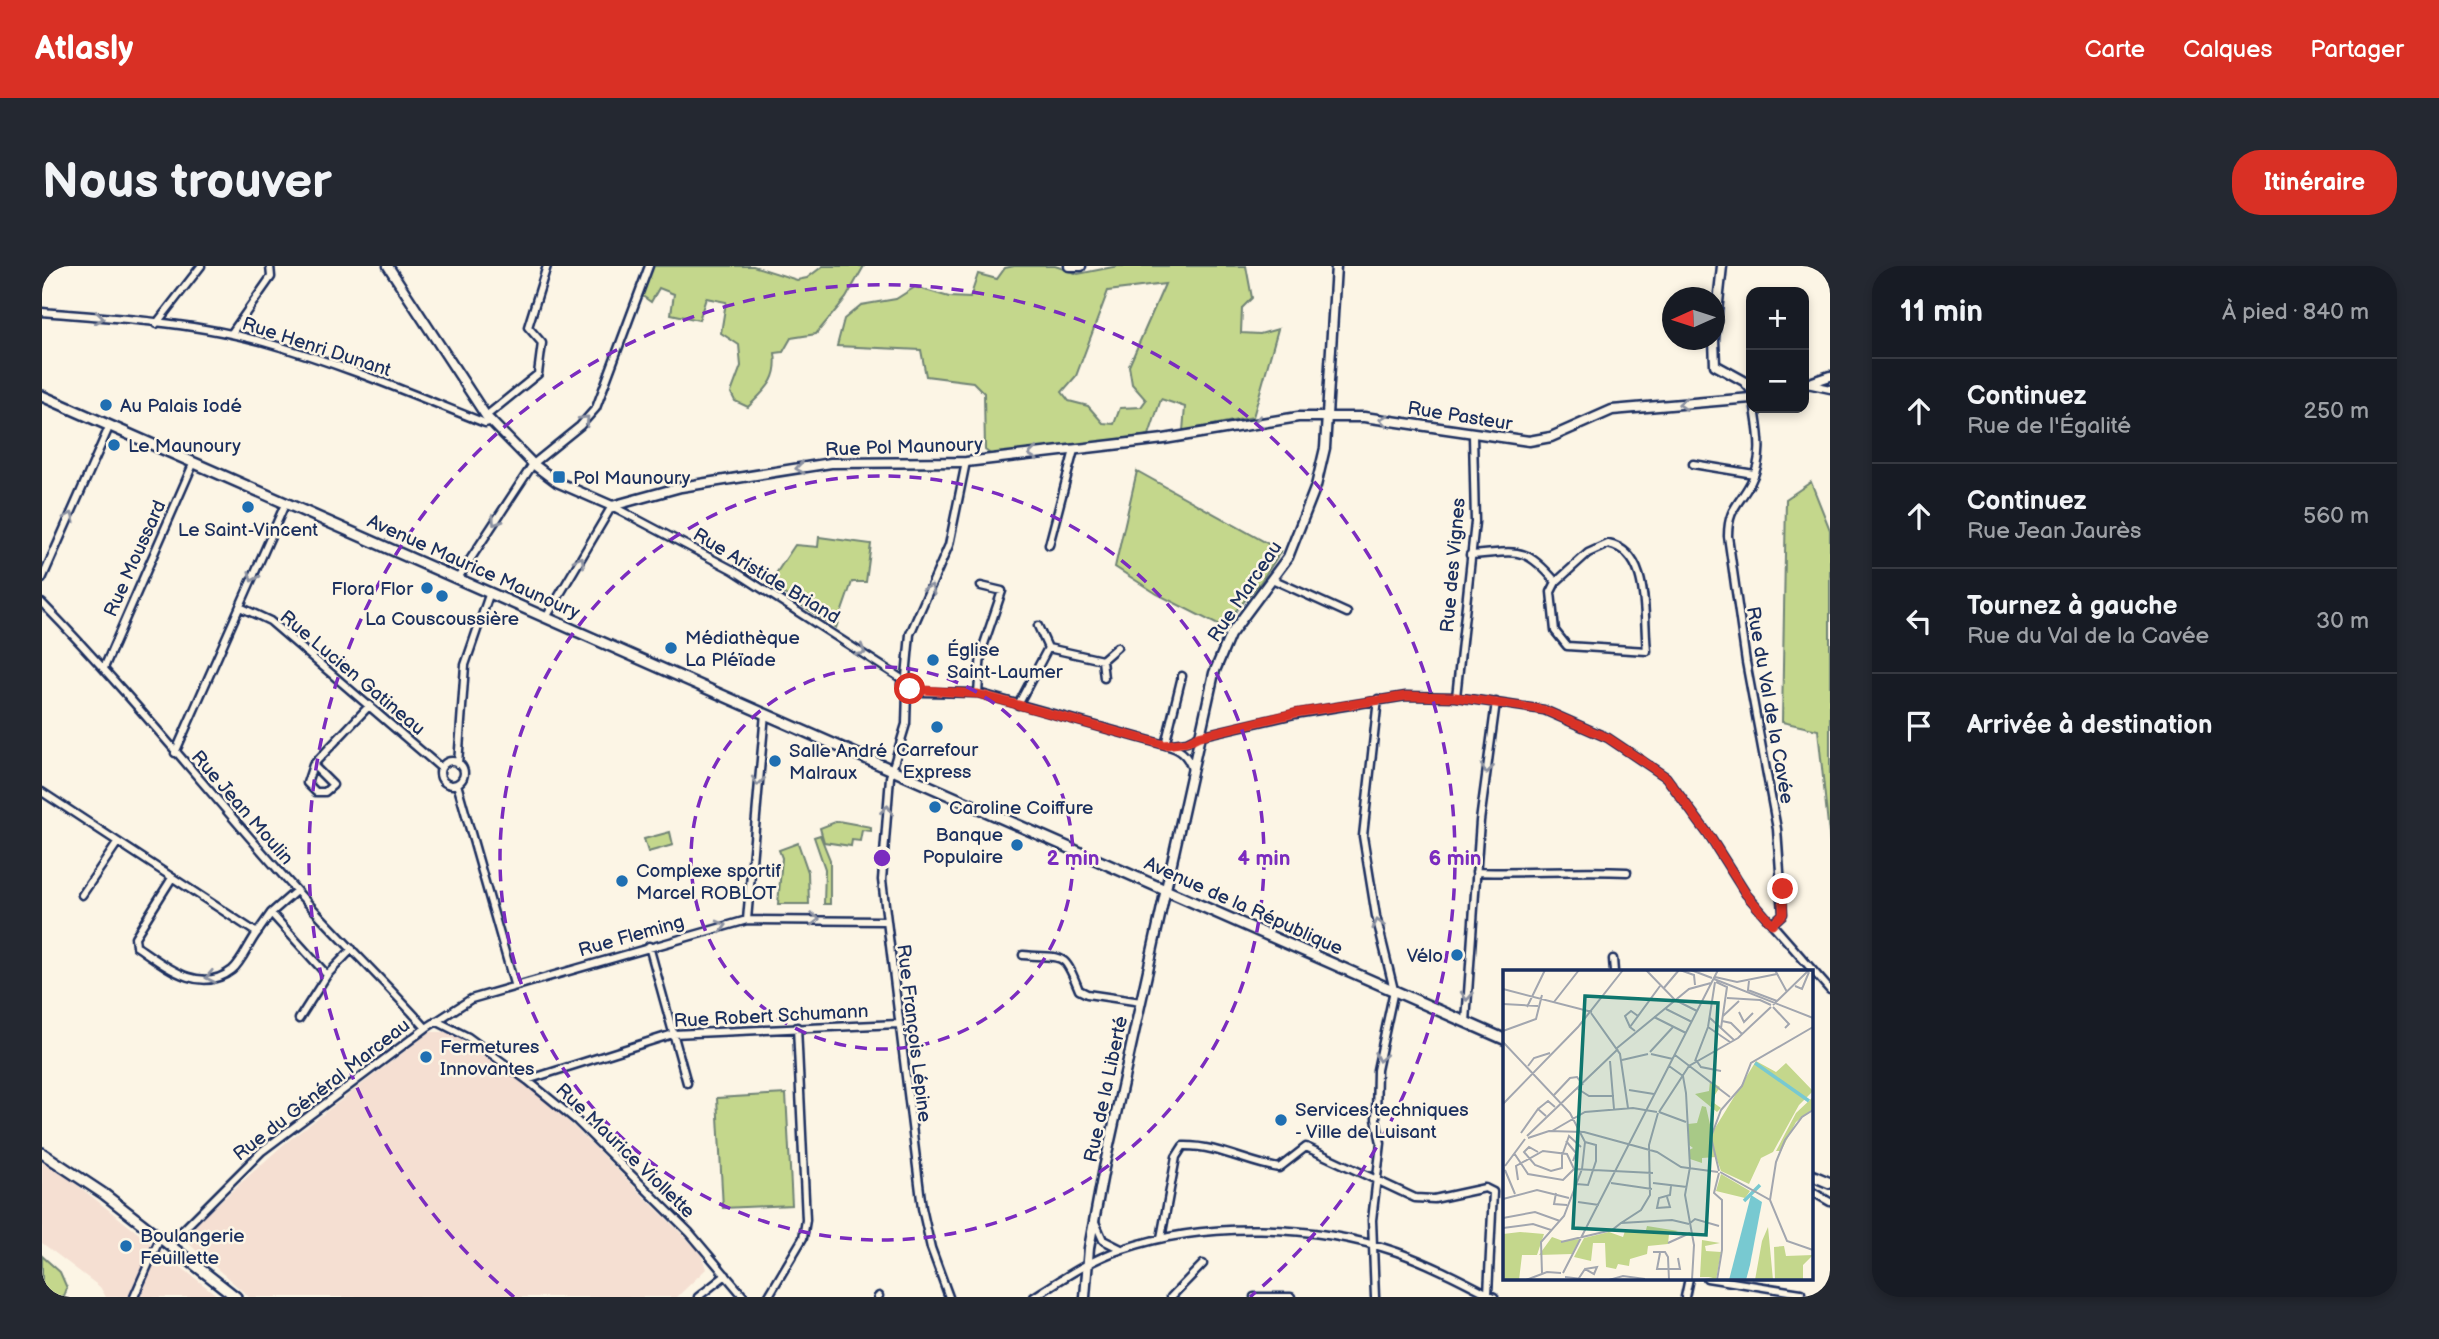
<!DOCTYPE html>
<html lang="fr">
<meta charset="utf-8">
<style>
:root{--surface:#171b24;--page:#242831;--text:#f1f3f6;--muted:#9ea1a6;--line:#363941;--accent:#d93025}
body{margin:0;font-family:"Balsamiq Sans",sans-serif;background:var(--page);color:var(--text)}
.controls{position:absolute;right:21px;top:21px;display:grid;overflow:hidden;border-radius:14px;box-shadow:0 4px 10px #0003}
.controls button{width:63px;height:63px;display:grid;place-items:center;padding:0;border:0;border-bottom:2px solid var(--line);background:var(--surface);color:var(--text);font:35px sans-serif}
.compass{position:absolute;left:1620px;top:21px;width:63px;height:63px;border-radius:50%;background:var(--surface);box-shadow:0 4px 10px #0003;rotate:267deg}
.stop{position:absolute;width:21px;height:21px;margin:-16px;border:5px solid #d93025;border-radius:50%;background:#fff}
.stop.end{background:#d93025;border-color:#fff;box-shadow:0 2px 7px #0008}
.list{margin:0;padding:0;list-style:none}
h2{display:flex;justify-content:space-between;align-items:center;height:91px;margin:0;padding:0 28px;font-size:30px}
h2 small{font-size:23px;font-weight:400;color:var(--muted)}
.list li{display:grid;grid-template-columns:46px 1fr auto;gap:21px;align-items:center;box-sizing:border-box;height:105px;padding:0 28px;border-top:2px solid var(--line)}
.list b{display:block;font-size:26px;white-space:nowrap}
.list p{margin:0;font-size:23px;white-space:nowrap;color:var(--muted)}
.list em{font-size:23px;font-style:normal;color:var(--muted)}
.icon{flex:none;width:38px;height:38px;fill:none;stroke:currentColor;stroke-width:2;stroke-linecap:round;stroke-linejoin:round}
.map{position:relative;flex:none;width:1788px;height:1031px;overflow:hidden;border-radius:28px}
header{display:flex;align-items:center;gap:42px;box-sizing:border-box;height:98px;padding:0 35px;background:var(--accent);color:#fff}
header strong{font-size:33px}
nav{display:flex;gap:38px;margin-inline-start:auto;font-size:24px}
.intro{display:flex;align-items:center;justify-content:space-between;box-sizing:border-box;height:168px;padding:0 42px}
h1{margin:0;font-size:49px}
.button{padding:18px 32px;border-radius:28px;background:var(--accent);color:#fff;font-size:24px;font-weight:700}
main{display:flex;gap:42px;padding:0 42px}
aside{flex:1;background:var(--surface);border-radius:28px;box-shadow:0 4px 10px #0003}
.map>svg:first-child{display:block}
</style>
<header>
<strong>Atlasly</strong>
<nav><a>Carte</a><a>Calques</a><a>Partager</a></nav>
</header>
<div class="intro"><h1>Nous trouver</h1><a class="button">Itinéraire</a></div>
<main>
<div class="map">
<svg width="1788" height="1031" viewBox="0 0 1788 1031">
<rect width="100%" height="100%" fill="#fcf5e5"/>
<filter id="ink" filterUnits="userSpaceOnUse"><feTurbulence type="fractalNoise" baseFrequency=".0143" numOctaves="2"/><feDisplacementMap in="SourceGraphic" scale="14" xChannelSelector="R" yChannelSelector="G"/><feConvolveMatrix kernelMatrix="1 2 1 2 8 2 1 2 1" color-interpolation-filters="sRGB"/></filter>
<g filter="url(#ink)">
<path fill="#f5dfd2" d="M388 766H405L446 789 518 847 659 987 664 1003 635 1031H207L146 977 153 958 242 878Z
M0 895 15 903 177 1031H64L58 1021 0 977Z"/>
<path fill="#c4d78c" stroke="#708375" stroke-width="2" fill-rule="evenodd" d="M610 0H711L755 14 765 12 781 0H822L804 32 774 68 749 72 741 86 733 87C737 114 724 123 706 141L693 135 689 127 699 100 697 79 679 67 684 36 664 32 657 54 629 48 632 28 617 22 609 36 599 29Z
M972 0H1013L1036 8 1076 0H1204L1210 32 1200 42 1199 67 1218 68 1236 63 1211 151 1141 165 1143 141 1119 133 1107 169 951 190 943 184 942 127 931 116 884 110 879 84 795 80 802 53 819 39 854 33 873 21 907 31 928 32 936 8 955 13 963 2ZM1123 18 1087 100 1090 118 1104 134 1099 141 1078 142 1072 158 1061 157 1046 140 1027 135 1020 126 1034 110 1066 25Z
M1095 205 1239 285 1218 317 1180 361 1115 328 1073 301Z
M1769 216 1788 264V578L1776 464 1740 456 1744 233Z
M777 271 829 278 824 316H810L794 362 727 318 753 279 776 281Z
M796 555 829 561V565L820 564 818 575 810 574 809 580 782 576 778 562Z
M628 566 631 579 606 586 602 573Z
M778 569 788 594V638H782L783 603 772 571Z
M756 577 766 606 767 638H736L740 592 737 584Z
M744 828 750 939 681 942 675 832Z
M0 990 18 1006 25 1022 22 1031H0Z"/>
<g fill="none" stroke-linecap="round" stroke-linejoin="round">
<g stroke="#1b2f5e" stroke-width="11">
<path id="minor" d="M0 46C73 52 151 56 222 76 297 97 370 128 443 157L450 155
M114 58 159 0
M189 68 229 11 228 0
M1765 118 1788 123
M1713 142C1717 168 1722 192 1709 216 1697 239 1686 242 1686 270L1704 396 1735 563 1741 648 1730 658 1788 724
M444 150 496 108 500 77 486 61 505 0
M1651 198 1712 208
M1566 278C1609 286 1601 350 1605 385L1525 380 1513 365 1509 326 1514 316 1546 287Z
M1007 279 1032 184
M1428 289C1475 286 1482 278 1514 316
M416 312 491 198 538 160 554 142 607 0
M0 313 68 159
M1230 313 1305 347
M0 337C89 428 168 528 253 623 295 670 341 714 384 762
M198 341 228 355 399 502
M505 350 570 240 691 304 860 413
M996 360 1006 382
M1060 394 1075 381
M62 402 152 196
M1140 410 1123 479C1138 483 1145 488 1150 503
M864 411 868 368 907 279 924 196
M859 418a6 6 0 1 1 12 0a6 6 0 1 1-12 0Z
M870 421 879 426 936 427 1123 479 1145 476 1157 470 1253 448 1364 430 1414 431 1502 444 1566 472 1624 511 1666 568 1704 628 1730 658
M865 424 864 458 848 511 840 614 880 942 889 982 907 1031
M936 427 939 387 960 325 939 320
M1414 431 1433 256 1431 169
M976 439 1006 382 1060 394 1062 412
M133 487 244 236
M398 507a12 12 0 1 1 24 0a12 12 0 1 1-24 0Z
M416 498 423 399 448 326
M271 499 265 517 274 526H283L291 519 271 499 328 439
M415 518 472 718
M0 526 215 667 229 647 254 625
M1434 606C1485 608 1535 603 1585 606
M130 612 93 671 94 680C121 698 157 730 190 704 200 696 207 677 215 667
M40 629 76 576
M229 647 285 709
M705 654 723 447
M607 680 645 817
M981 689C1023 693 1021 684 1037 724L1045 728 1099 736
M1571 693 1572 706
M257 753 285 709 310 683
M394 755 426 771 485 814 535 855 648 967 702 1031
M1424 756 1438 555 1454 436
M485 814 631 768 856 758
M1769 925 1788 936
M1053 956 1061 974 1079 983
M1119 972 1134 891 1141 880C1175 879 1205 897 1237 902L1264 881 1373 932 1392 933 1443 922 1451 926 1446 1028
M127 978 220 885 384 762 429 733 705 654 843 655
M1665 1012 1759 1027
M92 1031 118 972
M656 1031 684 1009
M726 1031 761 972 764 954 755 761
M836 1031 837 1030
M992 1031C1020 1013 1049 993 1081 983 1163 955 1273 958 1355 986 1389 998 1421 1015 1452 1031
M1129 1031 1161 998
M1212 1031H1249
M1333 1031 1330 954 1339 877 1334 853 1335 804 1352 724 1334 650 1321 570 1336 433
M1643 1031 1647 1012"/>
</g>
<g stroke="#1b2f5e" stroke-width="13">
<path id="tertiary" d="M346 0 444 150 491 198 515 216 570 240 639 221 789 197 924 196 1122 173 1256 151H1322L1487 175 1509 171 1570 144 1709 132
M1027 0H1039
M1672 73 1680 0
M1672 74 1673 99 1702 115 1709 123
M1762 119 1788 110
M1043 1031 1047 982 1062 902 1172 407 1188 369 1246 291 1274 220 1283 182 1294 0"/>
</g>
<g stroke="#1b2f5e" stroke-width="14">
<path id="secondary" d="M0 130 1462 773
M0 887 62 928 194 1031
M1769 909 1788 917"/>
</g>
<use href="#minor" stroke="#fcf5e5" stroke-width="6"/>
<use href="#tertiary" stroke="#fcf5e5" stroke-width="8"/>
<use href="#secondary" stroke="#fcf5e5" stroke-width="9"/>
</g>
<defs><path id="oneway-chevron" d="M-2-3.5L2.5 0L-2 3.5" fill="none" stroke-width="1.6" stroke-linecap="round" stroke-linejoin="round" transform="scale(1.75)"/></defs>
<g stroke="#8c92a2">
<use href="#oneway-chevron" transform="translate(57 52) rotate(7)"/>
<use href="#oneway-chevron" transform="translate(1641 138) rotate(176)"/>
<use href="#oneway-chevron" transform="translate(543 154) rotate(-47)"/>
<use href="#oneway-chevron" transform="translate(1342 154) rotate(-172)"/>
<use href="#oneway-chevron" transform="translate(1216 156) rotate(170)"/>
<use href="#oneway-chevron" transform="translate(991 188) rotate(174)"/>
<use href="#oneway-chevron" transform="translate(758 202) rotate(172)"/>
<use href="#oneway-chevron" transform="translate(28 251) rotate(-66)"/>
<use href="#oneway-chevron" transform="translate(454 255) rotate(123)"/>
<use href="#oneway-chevron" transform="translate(538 295) rotate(-60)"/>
<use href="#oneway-chevron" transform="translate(211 311) rotate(114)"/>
<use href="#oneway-chevron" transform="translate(888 323) rotate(-66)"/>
<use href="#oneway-chevron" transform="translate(819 385) rotate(32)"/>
<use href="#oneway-chevron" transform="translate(1445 503) rotate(97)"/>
<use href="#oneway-chevron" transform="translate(716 515) rotate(96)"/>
<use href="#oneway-chevron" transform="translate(845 544) rotate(-83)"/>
<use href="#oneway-chevron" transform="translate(773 653)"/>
<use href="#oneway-chevron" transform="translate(1336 658) rotate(-103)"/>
<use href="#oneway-chevron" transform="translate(680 660) rotate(-15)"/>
<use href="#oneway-chevron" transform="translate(168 711) rotate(169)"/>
<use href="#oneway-chevron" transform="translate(1425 730) rotate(94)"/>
<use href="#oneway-chevron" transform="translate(1338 791) rotate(101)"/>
</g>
</g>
<g fill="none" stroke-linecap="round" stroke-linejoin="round" filter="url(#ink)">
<path stroke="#d93025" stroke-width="9" d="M868 423 936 428 1123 479 1145 476 1157 470 1253 447 1364 430 1413 431 1502 444 1566 472 1624 511 1666 568 1704 628 1730 658 1741 648V623"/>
</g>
<g fill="none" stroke="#7b2cbf" stroke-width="3.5" stroke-dasharray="12 9">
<circle cx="840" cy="592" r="191"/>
<circle cx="840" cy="592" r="382"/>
<path d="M472 1031A573 573 0 1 1 1208 1031"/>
</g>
<g fill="#1f6fb2" stroke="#fcf5e5" stroke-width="2.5">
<circle cx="64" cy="139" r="7"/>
<circle cx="72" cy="179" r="7"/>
<rect x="510" y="204" width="14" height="14" rx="3.5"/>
<circle cx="206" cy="241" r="7"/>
<circle cx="385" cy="322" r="7"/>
<circle cx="400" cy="330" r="7"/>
<circle cx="629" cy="382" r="7"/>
<circle cx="891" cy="394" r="7"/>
<circle cx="895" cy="461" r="7"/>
<circle cx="733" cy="495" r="7"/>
<circle cx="893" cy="541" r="7"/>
<circle cx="975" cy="579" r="7"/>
<circle cx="580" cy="615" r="7"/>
<circle cx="1415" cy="689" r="7"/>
<circle cx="384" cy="791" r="7"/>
<circle cx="1239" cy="854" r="7"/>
<circle cx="84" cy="980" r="7"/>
</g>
<g text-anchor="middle" stroke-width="5" stroke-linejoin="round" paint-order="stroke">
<g font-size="19" fill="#1b2f5e" stroke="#fcf5e5">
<text transform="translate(275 80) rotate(18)" y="7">Rue Henri Dunant</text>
<text transform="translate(1418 149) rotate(9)" y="7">Rue Pasteur</text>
<text transform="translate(862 180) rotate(-2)" y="7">Rue Pol Maunoury</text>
<text transform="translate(92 292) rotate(-66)" y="7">Rue Moussard</text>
<text transform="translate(1410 299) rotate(-85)" y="7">Rue des Vignes</text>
<text transform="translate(432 300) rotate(24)" y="7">Avenue Maurice Maunoury</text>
<text transform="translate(725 309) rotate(31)" y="7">Rue Aristide Briand</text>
<text transform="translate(1202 325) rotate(-56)" y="7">Rue Marceau</text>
<text transform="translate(311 406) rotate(40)" y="7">Rue Lucien Gatineau</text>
<text transform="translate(1729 439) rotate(80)" y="7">Rue du Val de la Cavée</text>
<text transform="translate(201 541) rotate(49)" y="7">Rue Jean Moulin</text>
<text transform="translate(1202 639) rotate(24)" y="7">Avenue de la République</text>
<text transform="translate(589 669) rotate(-16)" y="7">Rue Fleming</text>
<text transform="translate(729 749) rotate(-3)" y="7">Rue Robert Schumann</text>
<text transform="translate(873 767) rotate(83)" y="7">Rue François Lépine</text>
<text transform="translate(279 823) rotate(-38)" y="7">Rue du Général Marceau</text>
<text transform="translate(1063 823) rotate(-78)" y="7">Rue de la Liberté</text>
<text transform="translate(584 884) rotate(44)" y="7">Rue Maurice Viollette</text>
</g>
<g font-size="19" fill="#1b2f5e" stroke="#fcf5e5" text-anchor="start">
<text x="78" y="146">Au Palais Iodé</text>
<text x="86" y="186">Le Maunoury</text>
<text x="531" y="218">Pol Maunoury</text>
<text x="206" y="270" text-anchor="middle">Le Saint-Vincent</text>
<text x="371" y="329" text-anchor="end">Flora Flor</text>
<text x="400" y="359" text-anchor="middle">La Couscoussière</text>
<text x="643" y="378">Médiathèque<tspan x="643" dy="22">La Pléïade</tspan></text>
<text x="905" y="390">Église<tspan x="905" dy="22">Saint-Laumer</tspan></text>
<text x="895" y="490" text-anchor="middle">Carrefour<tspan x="895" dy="22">Express</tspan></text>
<text x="747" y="491">Salle André<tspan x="747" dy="22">Malraux</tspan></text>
<text x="907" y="548">Caroline Coiffure</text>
<text x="961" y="575" text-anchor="end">Banque<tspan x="961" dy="22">Populaire</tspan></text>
<text x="594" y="611">Complexe sportif<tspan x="594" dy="22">Marcel ROBLOT</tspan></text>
<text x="1401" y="696" text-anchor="end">Vélo</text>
<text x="398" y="787">Fermetures<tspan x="398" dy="22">Innovantes</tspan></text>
<text x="1253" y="850">Services techniques<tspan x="1253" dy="22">- Ville de Luisant</tspan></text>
<text x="98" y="976">Boulangerie<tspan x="98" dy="22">Feuillette</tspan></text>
</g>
</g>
<g transform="translate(1461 704)">
<rect width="310" height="310" fill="#fcf5e5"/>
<path d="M253 91 273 102 283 93 310 121 296 135 270 182 258 188 246 214 218 201 213 187 199 188V193L187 189 186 180 190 178 186 175 185 154 194 153 199 136 203 137 209 163ZM207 111 217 117 208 131 218 138 214 142 192 124 206 121ZM310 127V139L293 152 278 181H273L293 143ZM218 204 247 221 242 228 213 221ZM144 256 175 261 166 264 165 274 145 276 144 284 127 289 126 296 115 294 113 299 103 297 102 273H90L88 291 71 287 81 268 106 262 120 267 122 261 143 260ZM265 257 270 310H252L259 271ZM17 262 41 264 34 285H19L16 310H0V264ZM49 267 60 271 77 269 69 284 36 285ZM199 270 217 273 202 276 203 281 218 282 213 310H197L210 307H197ZM281 276 283 286 310 285 300 295V310H272L271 277Z" fill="#c4d78c"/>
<path d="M248 225 259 232 247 295 243 310H226Z" fill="#78c9d1"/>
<path fill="none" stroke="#78c9d1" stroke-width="3.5" d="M252 93 306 131M241 231 257 215"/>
<path fill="none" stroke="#a2a6af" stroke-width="2" d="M143 0 172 30 194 41M177 0 191 5 192 15M188 0 209 8M272 0 284 22M212 7 234 12 274 4M211 9 310 48M246 11 245 20 274 31M213 12 224 17 218 58M292 16 299 19 306 2M0 19 89 42M160 19 176 0M224 28 257 30 268 35M51 32 76 0M0 34 35 36M270 35 306 0M24 37 42 0M270 37 286 54 282 58M163 39 189 52M236 42 241 52 250 43M88 43 117 84 125 138M220 46 236 31M151 47 183 63M207 48 231 70M219 51 228 53 239 64M127 57 122 46 128 41 135 46M205 57 227 72M0 61 33 49 39 25M132 61 127 57 157 16M0 72 67 143 82 172 79 199 61 246 38 272 39 303M114 78 186 19 208 13M147 82 170 57M148 84 170 89M172 85 227 127M119 90 145 84M193 90 198 97 218 101M107 91 111 139M192 91 205 57 212 12M25 96 31 88 47 83M166 96 180 106 183 123 187 197 182 225 191 275 189 310M75 119 86 126H111M126 120 151 124M51 125 67 108 74 107 80 115M0 134 75 57 120 0M35 139 45 131 52 137M156 142 186 96 235 68 268 37M156 142 183 152M49 161 82 142 130 138 154 142M18 163 35 139 43 146M24 166 115 79M25 168 46 161 81 162 154 182 178 197 215 202M63 171 73 183 70 191M35 182 26 177 21 182 32 195 48 201 59 198V182M11 183 25 204 60 210 71 199M60 183 66 166 78 177M2 196 22 169M71 199 150 203M2 200 12 224M216 201 208 167 218 140 239 116 248 93 310 57M217 202 267 230 284 271 310 280M15 210 13 196 40 181 64 184 71 199M108 213 149 219M150 213 184 217M73 214 85 215 93 191V175L82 172M53 223 51 234 64 235M164 227 167 237 154 238 156 228 167 225 168 216M0 229 34 220 66 228M267 230 273 192 282 170 299 147 310 140M75 232 96 235M0 248 32 242 57 251M118 253 138 240 147 225 146 175 155 143M186 254 192 249 216 256M0 258 30 254 48 260M58 272 109 260 118 253 169 250 186 254M165 273 187 263M150 282H162L165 287 166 310M157 283 154 299H177L175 288M60 303 215 0M62 307 88 310M76 308 82 299 91 304 94 297 82 299M23 310 44 302 58 303M106 310 120 306 142 309M214 310 219 280V230L211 223 216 203"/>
<path fill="#0f766e" fill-opacity="0.15" stroke="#0f766e" stroke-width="3.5" d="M82 26 215 33 203 265 70 258Z"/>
<rect width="310" height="310" fill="none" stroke="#1b2f5e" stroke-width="3.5"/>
</g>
<circle cx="840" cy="592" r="10" fill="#7b2cbf" stroke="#fcf5e5" stroke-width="3.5"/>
<g font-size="21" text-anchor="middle" font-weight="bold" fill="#7b2cbf" stroke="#fcf5e5" stroke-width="5" stroke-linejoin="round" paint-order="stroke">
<text x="1031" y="599">2 min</text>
<text x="1222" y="599">4 min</text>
<text x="1413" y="599">6 min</text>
</g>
</svg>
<div class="controls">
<button>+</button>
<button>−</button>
</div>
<svg class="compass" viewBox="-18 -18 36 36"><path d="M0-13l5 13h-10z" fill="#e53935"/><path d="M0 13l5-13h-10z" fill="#9ea1a6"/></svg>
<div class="stop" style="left:868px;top:423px"></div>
<div class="stop end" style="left:1741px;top:623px"></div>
</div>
<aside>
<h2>11 min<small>À pied · 840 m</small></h2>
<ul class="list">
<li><svg class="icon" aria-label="ahead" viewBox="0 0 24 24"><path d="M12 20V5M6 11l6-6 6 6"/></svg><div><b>Continuez</b><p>Rue de l'Égalité</p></div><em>250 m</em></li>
<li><svg class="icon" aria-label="ahead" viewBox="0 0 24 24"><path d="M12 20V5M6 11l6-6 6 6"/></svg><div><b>Continuez</b><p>Rue Jean Jaurès</p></div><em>560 m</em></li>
<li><svg class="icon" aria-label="left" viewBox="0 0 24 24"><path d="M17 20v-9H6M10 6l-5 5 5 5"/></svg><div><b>Tournez à gauche</b><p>Rue du Val de la Cavée</p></div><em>30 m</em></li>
<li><svg class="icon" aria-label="arrive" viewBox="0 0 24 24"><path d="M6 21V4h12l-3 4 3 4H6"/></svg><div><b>Arrivée à destination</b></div></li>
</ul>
</aside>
</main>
